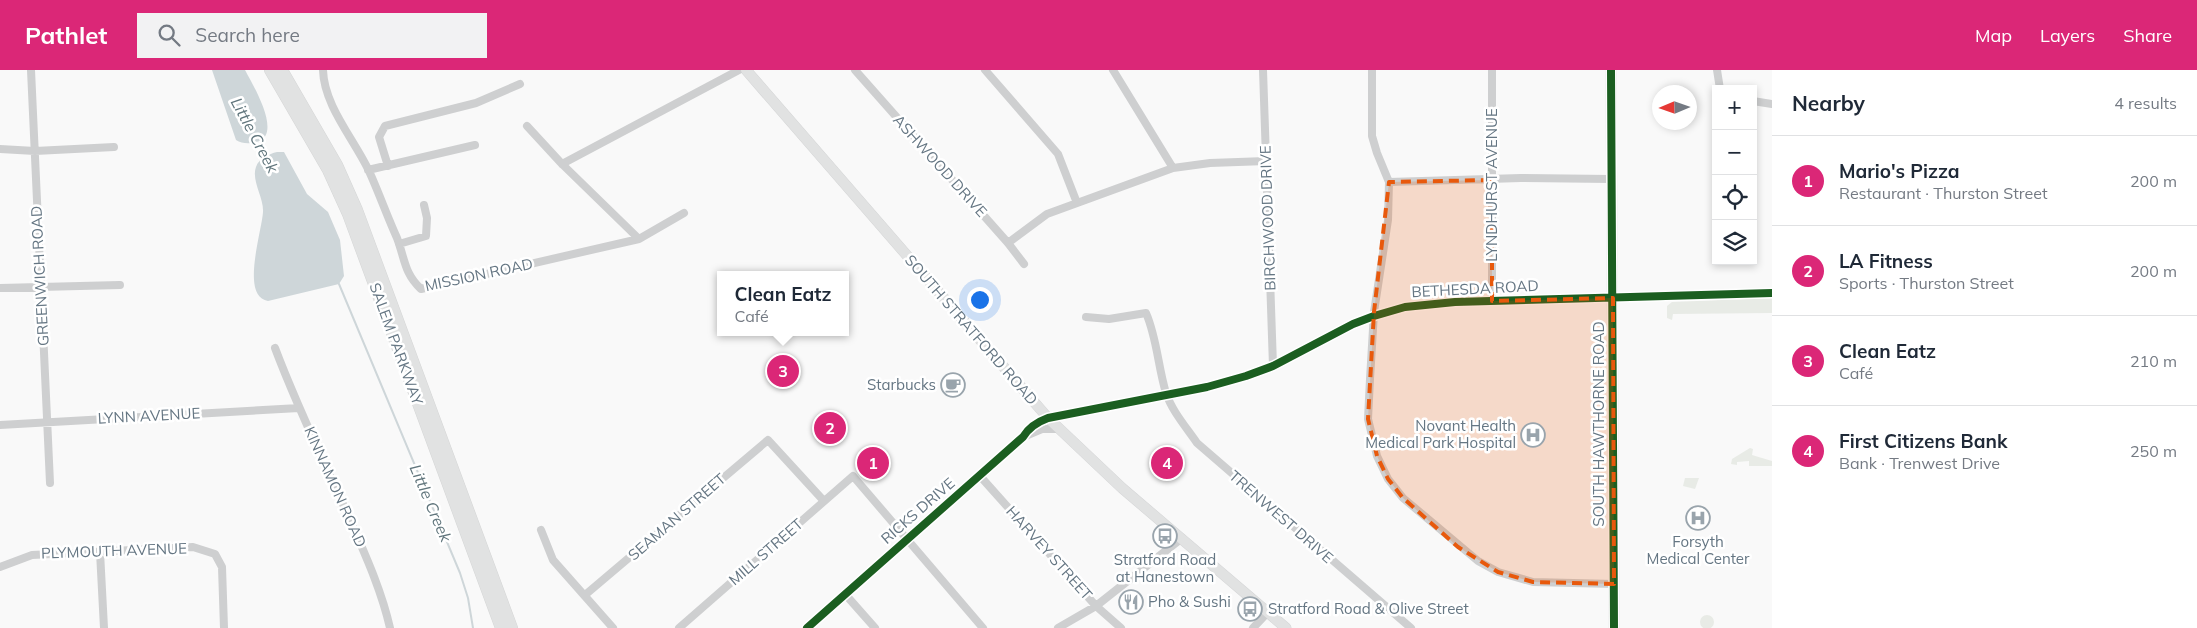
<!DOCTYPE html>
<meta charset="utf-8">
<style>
:root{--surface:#fff;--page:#f2f2f3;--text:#1f2937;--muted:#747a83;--line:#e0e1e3;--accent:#db2777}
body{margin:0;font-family:Mulish,sans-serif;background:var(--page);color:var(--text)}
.controls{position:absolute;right:15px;top:15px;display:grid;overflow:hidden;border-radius:0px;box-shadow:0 2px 8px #0003}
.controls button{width:45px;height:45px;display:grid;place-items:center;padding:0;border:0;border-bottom:1px solid var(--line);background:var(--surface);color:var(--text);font:25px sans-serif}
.compass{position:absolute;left:1652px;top:15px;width:45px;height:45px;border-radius:50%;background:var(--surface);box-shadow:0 2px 8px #0003;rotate:268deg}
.you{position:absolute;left:979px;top:229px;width:18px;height:18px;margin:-12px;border:4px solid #fff;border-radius:50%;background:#1a73e8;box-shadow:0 0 0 8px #1a73e833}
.badge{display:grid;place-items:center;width:32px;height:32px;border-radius:50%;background:var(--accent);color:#fff;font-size:16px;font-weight:700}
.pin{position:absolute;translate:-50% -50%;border:2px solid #fff;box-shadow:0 1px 5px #0006}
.popup{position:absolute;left:717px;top:201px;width:132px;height:65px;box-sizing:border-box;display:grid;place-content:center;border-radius:0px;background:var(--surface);filter:drop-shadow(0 1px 4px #0005);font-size:16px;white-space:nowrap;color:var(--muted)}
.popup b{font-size:19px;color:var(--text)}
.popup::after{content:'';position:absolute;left:50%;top:100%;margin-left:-10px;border:10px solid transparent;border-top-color:var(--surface)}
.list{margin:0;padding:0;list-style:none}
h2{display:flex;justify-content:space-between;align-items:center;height:65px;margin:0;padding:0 20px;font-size:21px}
h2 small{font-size:16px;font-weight:400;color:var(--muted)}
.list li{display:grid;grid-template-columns:32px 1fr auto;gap:15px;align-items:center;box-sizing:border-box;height:90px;padding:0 20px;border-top:1px solid var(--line)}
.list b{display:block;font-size:19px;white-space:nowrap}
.list p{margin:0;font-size:16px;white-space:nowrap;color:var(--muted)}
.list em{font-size:16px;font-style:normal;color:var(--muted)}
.icon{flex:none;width:28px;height:28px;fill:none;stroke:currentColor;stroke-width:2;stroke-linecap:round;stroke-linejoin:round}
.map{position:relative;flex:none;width:1772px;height:558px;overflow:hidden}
header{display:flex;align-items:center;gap:30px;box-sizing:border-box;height:70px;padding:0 25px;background:var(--accent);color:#fff}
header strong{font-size:24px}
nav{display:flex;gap:28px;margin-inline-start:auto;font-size:18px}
.search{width:350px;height:45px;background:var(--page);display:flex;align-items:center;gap:12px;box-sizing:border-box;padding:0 18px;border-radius:0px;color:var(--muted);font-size:19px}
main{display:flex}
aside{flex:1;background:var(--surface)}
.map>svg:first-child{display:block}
</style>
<header>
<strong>Pathlet</strong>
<div class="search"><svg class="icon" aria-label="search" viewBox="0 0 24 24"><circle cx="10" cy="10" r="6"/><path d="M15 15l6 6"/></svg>Search here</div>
<nav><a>Map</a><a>Layers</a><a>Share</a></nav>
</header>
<main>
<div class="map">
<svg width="1772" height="558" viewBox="0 0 1772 558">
<rect width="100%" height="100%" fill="#f9f9f9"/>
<path fill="#e8ebe6" d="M1772 228V243L1673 244 1672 250 1667 248V236L1672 232Z
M1750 378 1753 379 1752 385 1772 391V396H1749V391L1737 392V395L1731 394 1732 389Z
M1685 408H1699L1695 419 1683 416Z
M1700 552a7 7 0 1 1 14 0a7 7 0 1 1-14 0Z"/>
<path fill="#ced6d9" d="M212 0H245C253 15 284 66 256 72 250 74 242 74 236 70Z
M277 82H284L307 124 328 142 340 170 344 206 339 214 268 231C240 227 262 161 263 142 264 128 251 110 256 97 259 88 269 84 277 82Z"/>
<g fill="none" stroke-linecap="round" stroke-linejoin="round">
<path stroke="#ced6d9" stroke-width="2" d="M255 71 266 88
M339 214 460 503 468 528 473 558"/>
<g stroke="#d5d6d7" stroke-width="11">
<path id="major" d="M746 0 1048 348 1122 418 1286 558
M1611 0 1614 558"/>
</g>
<g stroke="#d5d6d6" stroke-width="12">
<path id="highway" d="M270 0 328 100 348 144 501 558
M282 0 337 95 357 140 512 558"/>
</g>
<path stroke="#cecfd0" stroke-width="8" d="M31 0 50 413
M323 0C324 36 354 69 369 101 379 123 387 146 397 168 405 189 404 203 421 219L639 169 684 143
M855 0 1008 173 1024 194
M985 0 1058 84 1077 133
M1113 0 1173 98
M1263 0 1273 296
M1372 0V66L1377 83 1389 112 1388 150 1374 242 1370 309 1368 349 1377 386 1388 409 1403 428 1478 491 1498 502 1533 512 1614 514
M1492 0V231
M1717 0 1720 19
M1753 31 1772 34
M527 56 562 94 639 169
M0 79 35 81 114 77
M562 94 739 0
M388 96 379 67 385 56 476 33 520 14
M368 100 475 75
M1389 112 1521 108 1611 109
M1008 173 1047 144 1173 98 1210 93 1266 91
M399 174 426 166 427 148 424 135
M0 218 120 215
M1086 247 1109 249 1146 243C1157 268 1158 297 1166 323 1172 341 1186 357 1197 373L1411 558
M275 278C296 334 322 388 347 443 363 480 381 518 390 558
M0 355 299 338
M1023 367 1042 359H1060
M980 406 1096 536 1121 558
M541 460 553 490 613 558
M100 482 104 558
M0 497 32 485 193 477 215 484 222 497 224 558
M845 524 875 558
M585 525 768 370 823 430
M679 558 853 406 983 558
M807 558 1023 367C1029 357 1037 352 1048 348L1207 317 1246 306 1273 296 1353 254 1374 246 1405 237 1455 232 1772 223
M1058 558 1096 536 1182 468
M1253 558 1269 541"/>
<use href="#major" stroke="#e1e2e2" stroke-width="10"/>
<use href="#highway" stroke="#e1e2e2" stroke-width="11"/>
<g stroke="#fff" stroke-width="11">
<path id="cycleway" d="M1611 0 1614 558
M807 558 1023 367C1029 357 1037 352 1048 348L1207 317 1246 306 1273 296 1353 254 1374 246 1405 237 1455 232 1772 223"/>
</g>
<use href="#cycleway" stroke="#1b5e20" stroke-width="8"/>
</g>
<path fill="#e8590c" fill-opacity="0.2" stroke="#e8590c" stroke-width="4" stroke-dasharray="10 6" stroke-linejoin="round" d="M1492 110V231L1613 228 1614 514 1533 512 1498 502 1458 477 1403 428 1388 409 1377 386 1368 349 1374 242 1389 112Z"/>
<defs>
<g id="cafe-ring" transform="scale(1.25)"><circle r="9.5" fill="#fff" stroke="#99a4ac" stroke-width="1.5"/><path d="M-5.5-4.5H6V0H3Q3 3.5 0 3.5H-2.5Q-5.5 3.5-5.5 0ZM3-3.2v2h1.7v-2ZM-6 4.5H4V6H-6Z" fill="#99a4ac"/></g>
<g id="hospital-ring" transform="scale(1.25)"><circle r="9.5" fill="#fff" stroke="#99a4ac" stroke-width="1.5"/><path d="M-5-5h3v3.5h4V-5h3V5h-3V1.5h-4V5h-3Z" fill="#99a4ac"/></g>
<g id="bus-ring" transform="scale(1.25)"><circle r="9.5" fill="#fff" stroke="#99a4ac" stroke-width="1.5"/><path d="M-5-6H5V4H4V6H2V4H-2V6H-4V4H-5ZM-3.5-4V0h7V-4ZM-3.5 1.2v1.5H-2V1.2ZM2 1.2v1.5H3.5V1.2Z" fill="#99a4ac"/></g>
<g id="restaurant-ring" transform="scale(1.25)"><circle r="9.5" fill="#fff" stroke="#99a4ac" stroke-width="1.5"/><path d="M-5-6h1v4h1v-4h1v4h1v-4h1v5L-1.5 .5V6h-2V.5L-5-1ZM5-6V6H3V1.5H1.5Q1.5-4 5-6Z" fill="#99a4ac"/></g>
</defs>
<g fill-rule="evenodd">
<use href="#cafe-ring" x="953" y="315"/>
<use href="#hospital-ring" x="1533" y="365"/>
<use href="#hospital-ring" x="1698" y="448"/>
<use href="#bus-ring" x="1165" y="466"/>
<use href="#restaurant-ring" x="1131" y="532"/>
<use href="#bus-ring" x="1250" y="539"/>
</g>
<g text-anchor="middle" stroke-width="5" stroke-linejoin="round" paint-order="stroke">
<g font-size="15" fill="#657683" stroke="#fff">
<text transform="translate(940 96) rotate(48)" y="5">ASHWOOD DRIVE</text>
<text transform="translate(1492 115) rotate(-90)" y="5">LYNDHURST AVENUE</text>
<text transform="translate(1268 148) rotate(-92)" y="5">BIRCHWOOD DRIVE</text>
<text transform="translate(479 205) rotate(-12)" y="5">MISSION ROAD</text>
<text transform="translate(40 206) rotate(-93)" y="5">GREENWICH ROAD</text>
<text transform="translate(1475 219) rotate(-3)" y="5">BETHESDA ROAD</text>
<text transform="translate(971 260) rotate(49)" y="5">SOUTH STRATFORD ROAD</text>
<text transform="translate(396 274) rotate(70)" y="5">SALEM PARKWAY</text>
<text transform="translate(149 346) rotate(-3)" y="5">LYNN AVENUE</text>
<text transform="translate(1599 354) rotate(-90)" y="5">SOUTH HAWTHORNE ROAD</text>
<text transform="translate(335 417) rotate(66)" y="5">KINNAMON ROAD</text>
<text transform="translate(918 441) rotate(-41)" y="5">RICKS DRIVE</text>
<text transform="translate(677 447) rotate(-41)" y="5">SEAMAN STREET</text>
<text transform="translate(1281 447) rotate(41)" y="5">TRENWEST DRIVE</text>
<text transform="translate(114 481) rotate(-2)" y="5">PLYMOUTH AVENUE</text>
<text transform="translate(766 482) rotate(-41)" y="5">MILL STREET</text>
<text transform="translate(1049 483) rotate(48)" y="5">HARVEY STREET</text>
</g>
<g font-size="15" fill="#657683" stroke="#fff" text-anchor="end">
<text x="936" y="320">Starbucks</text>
<text x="1516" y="361">Novant Health<tspan x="1516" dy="17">Medical Park Hospital</tspan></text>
<text x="1698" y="477" text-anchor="middle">Forsyth<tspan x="1698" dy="17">Medical Center</tspan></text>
<text x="1165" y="495" text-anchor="middle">Stratford Road<tspan x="1165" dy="17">at Hanestown</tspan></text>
<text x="1148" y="537" text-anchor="start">Pho &amp; Sushi</text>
<text x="1268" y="544" text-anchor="start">Stratford Road &amp; Olive Street</text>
</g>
<g font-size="16" font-style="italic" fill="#60757c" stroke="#fff">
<text transform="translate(255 65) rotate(62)" y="6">Little Creek</text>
<text transform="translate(431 433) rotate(67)" y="6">Little Creek</text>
</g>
</g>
</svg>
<div class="controls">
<button>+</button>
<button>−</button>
<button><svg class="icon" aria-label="locate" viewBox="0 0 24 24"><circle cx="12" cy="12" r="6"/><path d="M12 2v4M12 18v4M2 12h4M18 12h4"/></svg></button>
<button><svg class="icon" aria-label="layers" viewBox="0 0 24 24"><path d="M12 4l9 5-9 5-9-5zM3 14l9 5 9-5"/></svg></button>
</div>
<svg class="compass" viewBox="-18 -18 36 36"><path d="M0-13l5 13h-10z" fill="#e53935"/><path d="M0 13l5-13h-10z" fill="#747a83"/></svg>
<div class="you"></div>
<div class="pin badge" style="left:873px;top:393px">1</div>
<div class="pin badge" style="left:830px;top:358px">2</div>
<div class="pin badge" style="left:783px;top:301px">3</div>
<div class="popup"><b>Clean Eatz</b>Café</div>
<div class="pin badge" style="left:1167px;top:393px">4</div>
</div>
<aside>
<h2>Nearby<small>4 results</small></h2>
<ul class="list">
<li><span class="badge">1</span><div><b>Mario's Pizza</b><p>Restaurant · Thurston Street</p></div><em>200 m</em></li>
<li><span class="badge">2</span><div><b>LA Fitness</b><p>Sports · Thurston Street</p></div><em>200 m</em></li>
<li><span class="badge">3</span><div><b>Clean Eatz</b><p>Café</p></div><em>210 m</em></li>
<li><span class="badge">4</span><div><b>First Citizens Bank</b><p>Bank · Trenwest Drive</p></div><em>250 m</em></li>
</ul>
</aside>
</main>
